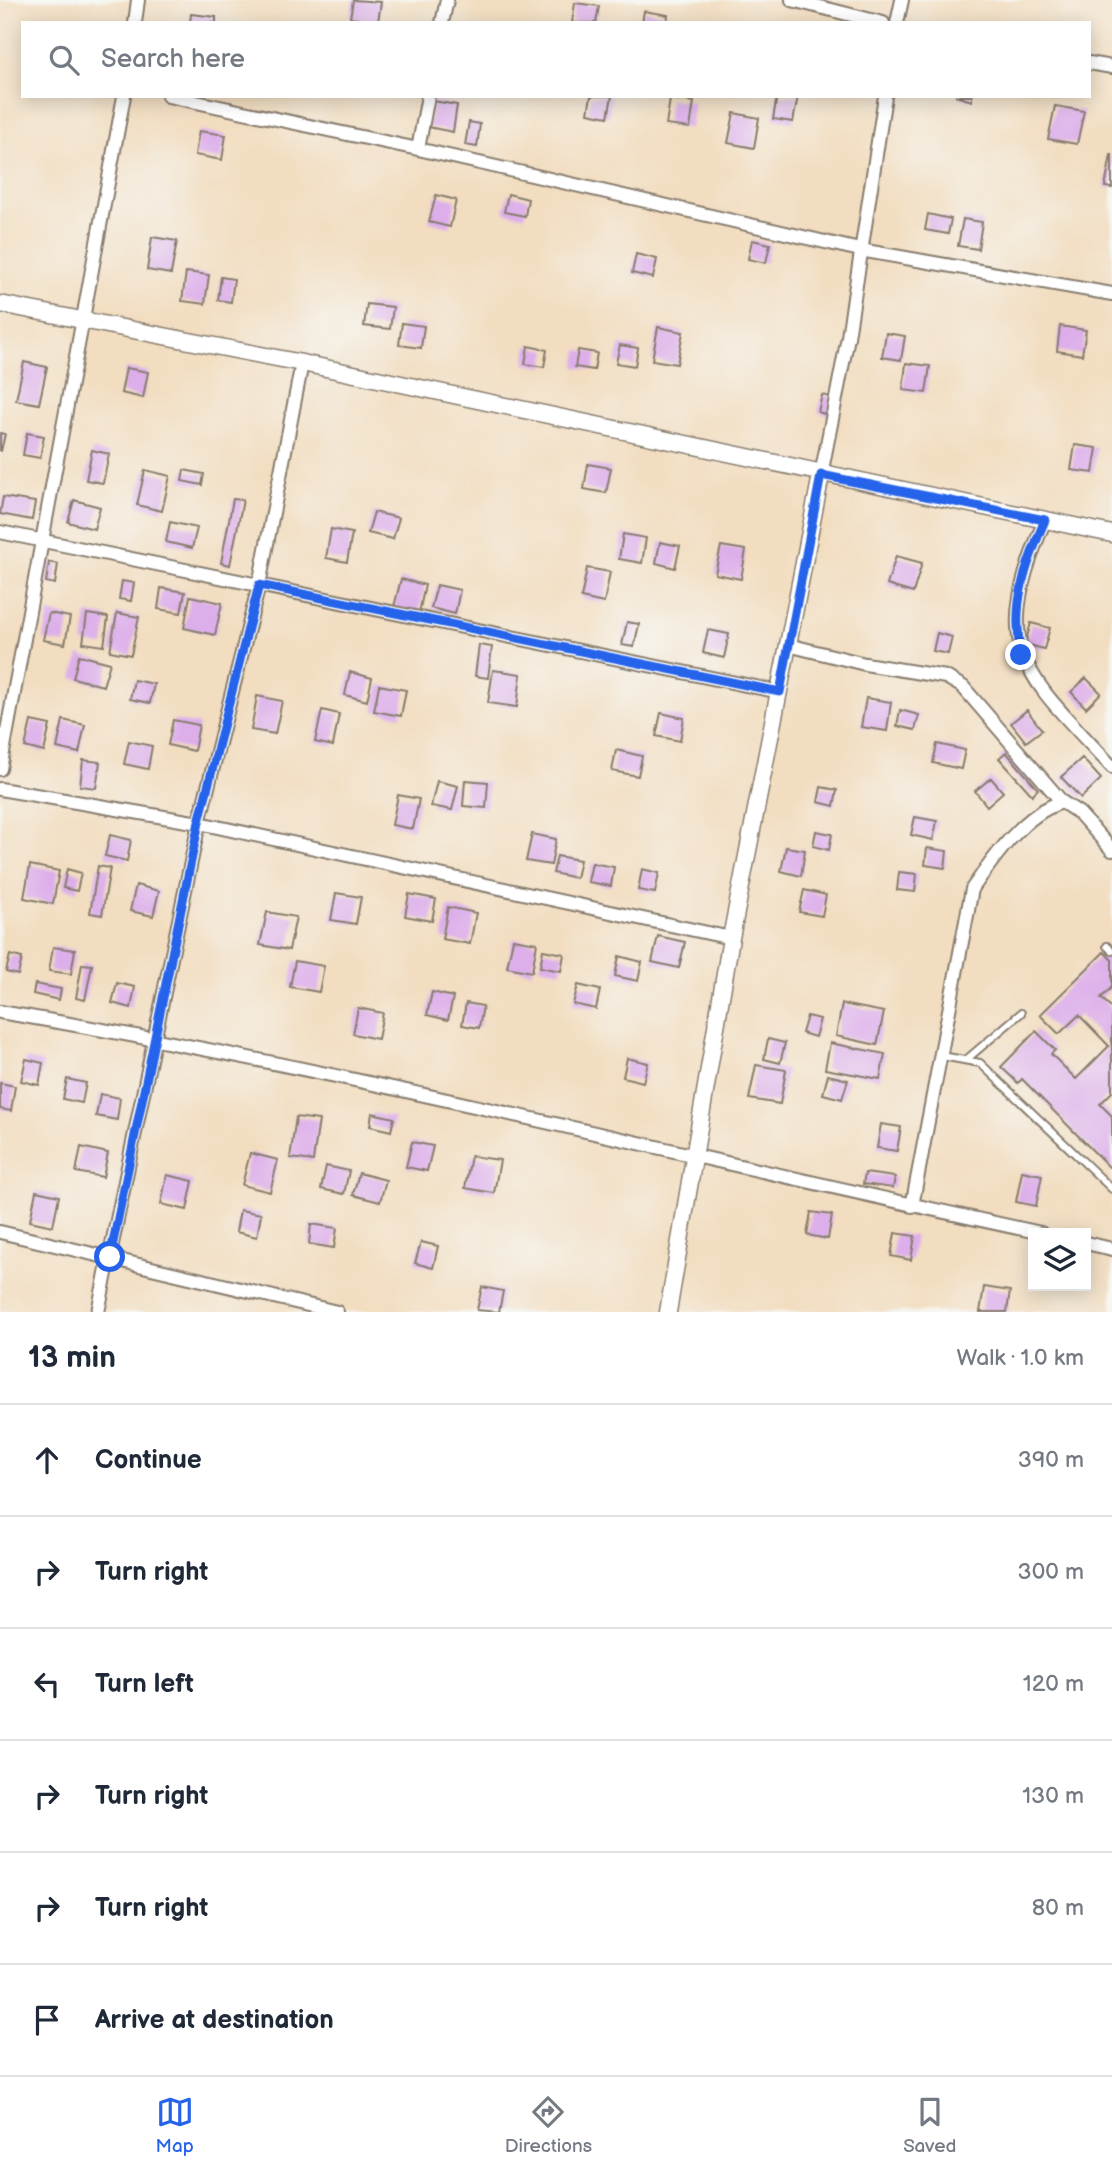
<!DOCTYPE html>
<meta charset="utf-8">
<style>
:root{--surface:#fff;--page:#f6f6f7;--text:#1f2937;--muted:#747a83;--line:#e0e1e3;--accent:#2563eb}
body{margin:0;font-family:"Balsamiq Sans",sans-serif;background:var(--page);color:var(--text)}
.controls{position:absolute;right:21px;bottom:21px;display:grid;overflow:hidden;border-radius:0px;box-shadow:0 4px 18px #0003}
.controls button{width:63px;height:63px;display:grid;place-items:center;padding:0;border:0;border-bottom:2px solid var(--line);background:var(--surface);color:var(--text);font:35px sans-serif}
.stop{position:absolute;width:21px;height:21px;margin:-16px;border:5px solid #2563eb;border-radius:50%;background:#fff}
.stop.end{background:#2563eb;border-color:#fff;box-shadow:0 2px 7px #0008}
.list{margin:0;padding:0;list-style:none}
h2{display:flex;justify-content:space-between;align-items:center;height:91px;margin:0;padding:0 28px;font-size:30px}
h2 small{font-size:23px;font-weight:400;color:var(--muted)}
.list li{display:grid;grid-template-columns:46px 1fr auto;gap:21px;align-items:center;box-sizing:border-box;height:112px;padding:0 28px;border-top:2px solid var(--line)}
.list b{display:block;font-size:26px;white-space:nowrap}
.list em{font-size:23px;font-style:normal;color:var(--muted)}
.icon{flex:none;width:38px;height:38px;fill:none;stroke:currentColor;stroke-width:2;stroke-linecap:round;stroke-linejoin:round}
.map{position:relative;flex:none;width:1112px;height:1312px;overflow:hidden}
.search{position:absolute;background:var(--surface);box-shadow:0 4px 18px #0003;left:21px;right:21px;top:21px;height:77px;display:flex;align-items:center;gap:18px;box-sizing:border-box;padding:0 24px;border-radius:0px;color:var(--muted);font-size:26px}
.sheet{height:763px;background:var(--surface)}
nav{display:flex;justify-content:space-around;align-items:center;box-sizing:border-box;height:98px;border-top:2px solid var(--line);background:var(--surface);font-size:19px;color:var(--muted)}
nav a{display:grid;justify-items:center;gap:4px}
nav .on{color:var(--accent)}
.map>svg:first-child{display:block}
</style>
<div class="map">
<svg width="1112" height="1312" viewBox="0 0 1112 1312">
<rect width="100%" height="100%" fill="#f6f6f2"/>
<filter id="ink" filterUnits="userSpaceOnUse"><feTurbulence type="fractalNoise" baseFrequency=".0143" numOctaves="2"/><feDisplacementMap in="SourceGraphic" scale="14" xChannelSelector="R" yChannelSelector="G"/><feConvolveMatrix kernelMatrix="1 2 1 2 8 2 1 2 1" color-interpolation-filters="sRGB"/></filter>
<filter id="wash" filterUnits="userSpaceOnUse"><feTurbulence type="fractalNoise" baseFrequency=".00686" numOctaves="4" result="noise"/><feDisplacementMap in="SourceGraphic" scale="28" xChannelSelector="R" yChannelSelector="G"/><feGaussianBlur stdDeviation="1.57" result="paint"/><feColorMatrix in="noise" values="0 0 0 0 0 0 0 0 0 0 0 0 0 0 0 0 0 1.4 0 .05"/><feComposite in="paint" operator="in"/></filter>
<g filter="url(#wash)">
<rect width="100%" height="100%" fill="#f2ddc0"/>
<g id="blocks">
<path fill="#ddafea" d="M353 0 381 2 378 22 350 18Z
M575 3 599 6 596 23H572Z
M644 11 668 15 667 23H642Z
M191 14 216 17V23H190Z
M591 96H612L608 117 588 113Z
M777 96H798L793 122 773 119Z
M955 96H972V101Z
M670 99 694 102 690 128 666 125Z
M433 101 457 105 453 132 428 127Z
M1055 106 1084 111 1077 144 1048 139Z
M734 113 759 118 754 148 728 143Z
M469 122 480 124 477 147 465 145Z
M199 131 226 135 222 160 195 155Z
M1111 155H1112V188L1105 187Z
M508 194 528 199 525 216 504 212Z
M436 195 456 200 450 227 429 222Z
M928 214 951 219 948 234 925 230Z
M963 219 982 222 978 249 958 246Z
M152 237 177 241 171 274 147 270Z
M752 240 770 244 766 263 748 259Z
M636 254 657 259 653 278 632 273Z
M186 272 209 275 205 304 182 301Z
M221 277 234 279 231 302 218 300Z
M367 304 393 307 390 329 364 326Z
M402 323 424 326 421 348 399 345Z
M1060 326 1086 330 1082 355 1057 351Z
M658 327 683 332 677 364 652 360Z
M886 333 905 336 901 360 882 357Z
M620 345 638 348 635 366 616 363Z
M528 346 547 350 544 367 525 364Z
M578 350 597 353 594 370 575 367Z
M24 362 47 367 39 404 16 400Z
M906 363 930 366 926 393 903 390Z
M126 368 148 372 143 398 121 393Z
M822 395 836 398 832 416 818 412Z
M0 433 5 434 1 451H0Z
M27 433 44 436 40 458 23 455Z
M1075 445 1097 448 1093 473 1071 470Z
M92 450 109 454 103 483 86 480Z
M588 464 611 468 606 493 584 489Z
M145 470 170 476 162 511 137 505Z
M184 470 204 474 202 485 182 481Z
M3 497 35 502 32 520 0 514Z
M233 499 243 500 230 565 221 563Z
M74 500 100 507 94 529 68 522Z
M374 512 399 518 393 539 368 533Z
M170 522 197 528 192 548 166 542Z
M331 529 352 533 347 562 326 558Z
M623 534 646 538 642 563 619 559Z
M660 542 680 546 675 568 656 563Z
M721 546 746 550 741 579 715 574Z
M896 556 922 563 913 593 887 585Z
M49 562 58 564 55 584 46 582Z
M587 568 610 572 604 603 581 598Z
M401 579 425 585 419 613 394 607Z
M122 581 134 583 131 601 119 599Z
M437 585 460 590 455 614 431 608Z
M161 588 185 592 181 613 158 609Z
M190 596 222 603 215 635 184 628Z
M49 613 70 617 65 644 43 640Z
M117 613 139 617 131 655 110 651Z
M87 614 108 617 104 646 83 643Z
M627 622 639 624 634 647 622 645Z
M1031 623 1050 628 1044 649 1025 644Z
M708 630 729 634 724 658 703 653Z
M937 633 952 637 948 654 933 651Z
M479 645 492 647 488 678 475 676Z
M79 655 110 663 103 686 73 678Z
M493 670 521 674 517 707 488 703Z
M350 672 372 678 367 701 345 695Z
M1086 678 1101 693 1086 708 1071 692Z
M134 680 154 684 150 703 130 699Z
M379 685 406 690 401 716 374 711Z
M257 696 282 701 275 734 251 730Z
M866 698 891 702 887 731 861 727Z
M322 710 339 714 333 746 315 742Z
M900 710 919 715 915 730 897 726Z
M1027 710 1042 730 1026 742 1011 723Z
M661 713 684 718 680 741 656 736Z
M63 720 85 725 79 753 57 748Z
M173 720 199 725 194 751 168 745Z
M31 721 50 725 44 752 25 747Z
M129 741 152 746 148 769 124 764Z
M937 744 965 750 961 769 933 763Z
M616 750 642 756 638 776 612 771Z
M1006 752 1038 789 1032 795 999 758Z
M1082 758 1101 779 1081 798 1061 777Z
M83 760 100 762 96 788 80 786Z
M991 778 1003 792 987 806 975 791Z
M465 780 488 782 486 808 463 806Z
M437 781 458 786 452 810 431 806Z
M821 787 837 790 834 806 818 802Z
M398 795 419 799 413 829 392 825Z
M915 817 937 821 933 840 911 835Z
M816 831 832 834 829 850 813 846Z
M532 834 556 839 551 865 526 861Z
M110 835 131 840 127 861 105 856Z
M786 847 805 850 801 876 781 871Z
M927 848 947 851 945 868 925 865Z
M557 856 580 860 576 878 553 873Z
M592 863 614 867 611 886 588 882Z
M30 865 59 871 53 904 24 898Z
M98 866 110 868 102 915 90 913Z
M67 869 81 873 77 891 63 888Z
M642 869 659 873 655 893 638 890Z
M899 872 917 874 915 892 897 890Z
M136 885 159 891 153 916 130 911Z
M804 890 826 895 822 916 799 912Z
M336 893 361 897 356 924 331 920Z
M409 894 436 899 432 921 405 916Z
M448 907 476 913 470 944 442 939Z
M267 912 296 917 289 950 260 945Z
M658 936 685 942 679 968 652 962Z
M513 939 537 943 532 972 507 967Z
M53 947 75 950 71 974 49 971Z
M543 950 564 954 561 971 540 967Z
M1104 952 1112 960V987L1101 998 1112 1008V1092L1100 1104 1112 1116V1170L1022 1079 1018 1083 1001 1067 1036 1031 1055 1050 1051 1054 1076 1079 1109 1046 1079 1015 1059 1034 1040 1015Z
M10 955 22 958 18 975 6 972Z
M619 956 642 962 638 981 615 976Z
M295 961 324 966 319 992 290 987Z
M82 964 92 965 85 1000 76 998Z
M117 983 135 987 131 1008 112 1003Z
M35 984 61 989 59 1000 33 994Z
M578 985 600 990 596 1009 573 1004Z
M432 992 453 997 448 1020 427 1015Z
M466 1003 483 1006 479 1028 462 1025Z
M842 1004 884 1012 877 1045 836 1036Z
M358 1008 383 1013 378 1039 353 1034Z
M807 1016 820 1019 815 1037 802 1033Z
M768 1039 785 1043 780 1063 764 1059Z
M830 1043 885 1054 880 1079 825 1069Z
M627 1058 648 1063 643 1082 623 1077Z
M26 1059 43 1063 39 1085 21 1081Z
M756 1065 786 1070 780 1104 749 1099Z
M828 1075 848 1080 842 1099 823 1094Z
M67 1079 86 1083 82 1103 63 1099Z
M0 1083 15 1086 11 1111 0 1109Z
M100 1094 120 1098 117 1120 96 1116Z
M372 1113 394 1118 391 1131 370 1126Z
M296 1117 319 1120 313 1161 290 1158Z
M881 1124 901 1127 897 1151 877 1148Z
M412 1142 433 1146 427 1171 406 1167Z
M81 1147 108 1153 103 1177 76 1172Z
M250 1153 278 1160 270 1192 242 1185Z
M471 1156 500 1160 494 1193 465 1188Z
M326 1166 349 1171 344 1194 321 1189Z
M1022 1171 1042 1175 1036 1206 1016 1202Z
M359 1173 386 1180 380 1202 353 1195Z
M865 1173 895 1177 893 1188 863 1184Z
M167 1175 193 1181 187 1210 161 1204Z
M36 1191 59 1196 53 1226 30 1221Z
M240 1210 261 1214 257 1237 236 1232Z
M811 1212 832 1215 828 1239 807 1235Z
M311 1224 337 1228 334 1248 309 1244Z
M895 1233 915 1236 911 1260 891 1256Z
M421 1242 438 1246 433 1268 415 1263Z
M482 1287 503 1291 499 1312 477 1310Z
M984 1287 1010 1291 1007 1312H980Z"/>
</g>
</g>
<g filter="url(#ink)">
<use href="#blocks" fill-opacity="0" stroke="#877c6e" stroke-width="2"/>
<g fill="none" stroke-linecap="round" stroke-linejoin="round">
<g stroke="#877c6e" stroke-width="10">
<path id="lane" d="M1107 946 1112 951
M942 1056 980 1063 1112 1189
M967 1059 1021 1013"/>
</g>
<g stroke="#877c6e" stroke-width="16">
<path id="street" d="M792 0 883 23
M135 23 138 0
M442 23 447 0
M897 23 902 0
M1089 63 1112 67
M168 96 418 149 860 250 1112 294
M418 149 428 96
M821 475 848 337 885 96
M1045 520C989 652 1023 671 1112 767
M0 532 780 692
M788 645 865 664 946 677 963 687 1062 802
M0 769 124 96
M0 789 199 823 731 938
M0 1012C350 1070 694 1159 1041 1233
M912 1206 972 889C994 857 1025 813 1062 802L1079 813 1112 850
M0 1232 337 1312
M1086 1243 1112 1249
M98 1312 199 823 259 585 302 363"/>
</g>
<g stroke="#877c6e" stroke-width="19">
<path id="secondary" d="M0 304 302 363 1112 534
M668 1312 731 938 821 475"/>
</g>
<use href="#lane" stroke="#fff" stroke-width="6"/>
<use href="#street" stroke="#fff" stroke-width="12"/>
<use href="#secondary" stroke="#fff" stroke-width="16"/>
</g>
</g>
<g fill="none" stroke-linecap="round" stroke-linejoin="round" filter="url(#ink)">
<path stroke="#2563eb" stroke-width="9" d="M110 1257 199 822 259 585 780 692 821 475 1045 520C1025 567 1011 604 1021 655"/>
</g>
</svg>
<div class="controls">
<button><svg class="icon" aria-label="layers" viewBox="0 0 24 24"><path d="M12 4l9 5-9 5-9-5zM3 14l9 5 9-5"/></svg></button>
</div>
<div class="stop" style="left:110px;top:1257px"></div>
<div class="stop end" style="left:1021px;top:655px"></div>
<div class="search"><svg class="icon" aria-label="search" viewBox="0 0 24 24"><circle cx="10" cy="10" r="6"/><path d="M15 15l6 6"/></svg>Search here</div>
</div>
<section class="sheet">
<h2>13 min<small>Walk · 1.0 km</small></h2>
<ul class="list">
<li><svg class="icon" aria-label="ahead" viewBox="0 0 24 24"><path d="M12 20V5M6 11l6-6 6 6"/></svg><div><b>Continue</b></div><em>390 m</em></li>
<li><svg class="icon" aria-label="right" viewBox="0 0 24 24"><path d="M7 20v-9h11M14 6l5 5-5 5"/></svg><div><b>Turn right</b></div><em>300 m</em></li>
<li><svg class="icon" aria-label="left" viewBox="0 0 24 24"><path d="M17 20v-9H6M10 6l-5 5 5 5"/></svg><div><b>Turn left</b></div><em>120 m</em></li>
<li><svg class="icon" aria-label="right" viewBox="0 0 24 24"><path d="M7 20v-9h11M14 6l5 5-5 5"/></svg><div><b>Turn right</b></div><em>130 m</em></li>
<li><svg class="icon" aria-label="right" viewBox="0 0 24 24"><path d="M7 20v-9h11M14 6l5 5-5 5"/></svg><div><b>Turn right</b></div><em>80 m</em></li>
<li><svg class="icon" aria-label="arrive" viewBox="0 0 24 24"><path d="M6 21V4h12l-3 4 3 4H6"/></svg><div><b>Arrive at destination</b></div></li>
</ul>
</section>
<nav>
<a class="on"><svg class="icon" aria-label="map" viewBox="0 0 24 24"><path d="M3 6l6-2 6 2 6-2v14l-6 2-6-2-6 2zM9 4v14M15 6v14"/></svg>Map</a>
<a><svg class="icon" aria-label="directions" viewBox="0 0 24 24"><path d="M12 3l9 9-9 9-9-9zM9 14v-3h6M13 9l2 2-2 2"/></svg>Directions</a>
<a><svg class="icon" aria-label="saved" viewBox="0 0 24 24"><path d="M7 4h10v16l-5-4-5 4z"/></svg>Saved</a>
</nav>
